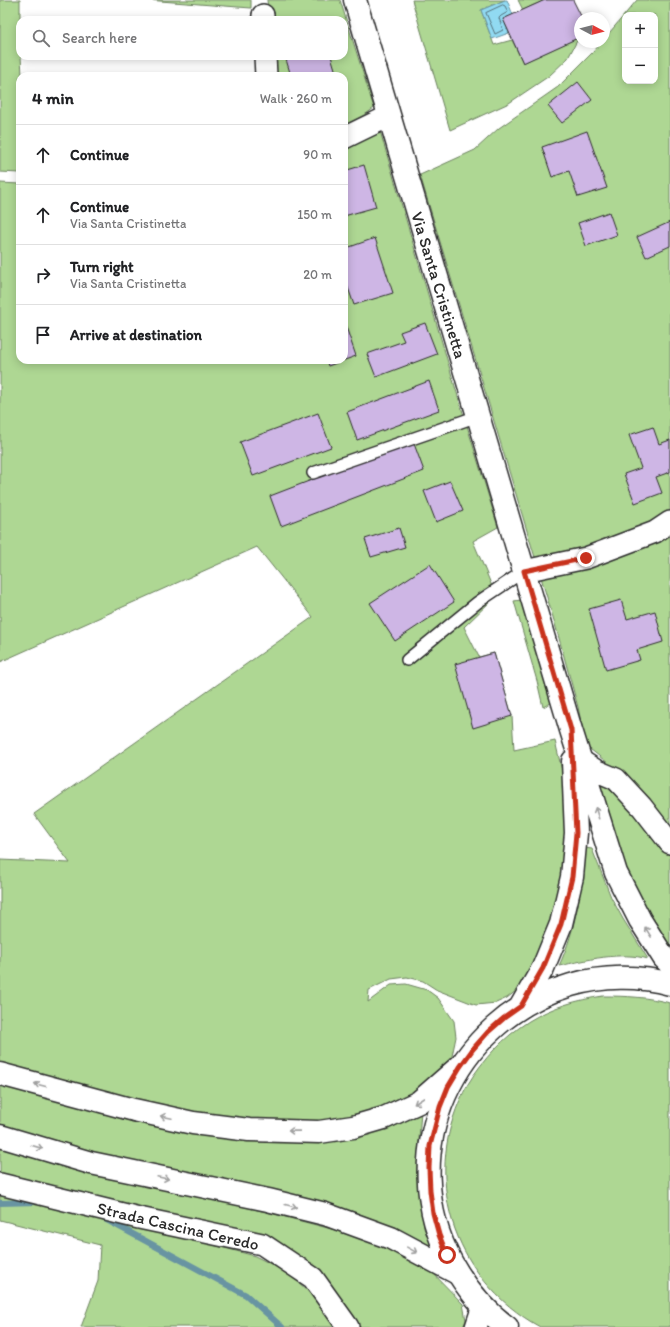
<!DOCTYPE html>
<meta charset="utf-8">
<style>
:root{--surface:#fff;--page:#f6f6f6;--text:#202124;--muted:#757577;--line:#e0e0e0}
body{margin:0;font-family:Itim,sans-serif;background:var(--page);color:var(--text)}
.controls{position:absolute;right:12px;top:12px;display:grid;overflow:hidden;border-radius:8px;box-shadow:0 2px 10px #0003}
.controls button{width:36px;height:36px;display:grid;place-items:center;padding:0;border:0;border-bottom:1px solid var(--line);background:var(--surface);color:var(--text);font:20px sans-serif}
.compass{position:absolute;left:574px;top:12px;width:36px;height:36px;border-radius:50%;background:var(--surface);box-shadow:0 2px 10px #0003;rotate:97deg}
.stop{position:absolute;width:12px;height:12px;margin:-9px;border:3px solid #c8321e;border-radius:50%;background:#fff}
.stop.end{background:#c8321e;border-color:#fff;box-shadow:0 1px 4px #0008}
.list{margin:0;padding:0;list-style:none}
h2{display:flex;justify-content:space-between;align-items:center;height:52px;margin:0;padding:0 16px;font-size:17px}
h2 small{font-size:13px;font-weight:400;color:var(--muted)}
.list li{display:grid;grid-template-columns:26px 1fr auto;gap:12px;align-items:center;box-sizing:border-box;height:60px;padding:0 16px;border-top:1px solid var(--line)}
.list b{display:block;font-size:15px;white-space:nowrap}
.list p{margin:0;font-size:13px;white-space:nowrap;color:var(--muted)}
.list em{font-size:13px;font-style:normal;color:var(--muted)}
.icon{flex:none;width:22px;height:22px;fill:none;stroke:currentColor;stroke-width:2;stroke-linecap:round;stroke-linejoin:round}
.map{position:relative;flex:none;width:670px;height:1327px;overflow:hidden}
.search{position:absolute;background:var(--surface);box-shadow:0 2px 10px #0003;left:16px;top:16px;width:332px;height:44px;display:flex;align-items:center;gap:10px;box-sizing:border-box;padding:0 14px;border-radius:12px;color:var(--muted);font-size:15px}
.panel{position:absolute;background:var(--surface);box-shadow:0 2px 10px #0003;left:16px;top:72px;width:332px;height:292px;border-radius:12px}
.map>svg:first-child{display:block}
</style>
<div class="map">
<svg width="670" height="1327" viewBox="0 0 670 1327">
<rect width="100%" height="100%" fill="#fff"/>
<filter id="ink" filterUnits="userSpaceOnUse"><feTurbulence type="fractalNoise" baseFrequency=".025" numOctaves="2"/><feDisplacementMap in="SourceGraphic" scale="8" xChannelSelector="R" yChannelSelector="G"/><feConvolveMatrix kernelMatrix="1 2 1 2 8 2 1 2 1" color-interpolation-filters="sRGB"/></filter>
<g filter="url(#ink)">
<path fill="#aed793" stroke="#6c815f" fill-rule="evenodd" d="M0 0H20V56H21L22 76H20V173L0 172Z
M147 0H251V8Z
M267 0H340L374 108 366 114 344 125V76H273L271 56H344V20H269Z
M412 0H505L481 10 494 45 512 40 523 63 579 37 568 58 549 76 509 103 450 130Z
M518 0H545L523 10Z
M637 0H670V833L622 774 586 746 578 707 555 624 420 175 475 150 499 128 558 87 593 52 602 42H604V39ZM625 15H655V81H625Z
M380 131 456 390 498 527 473 541 496 596 464 627 479 657 494 653 512 716 514 750 555 741 564 779 567 832 565 854 553 930 521 987 507 998 496 1003 476 1005 437 990 423 981 407 977 391 979 369 990 368 1002 391 985 406 984 427 990 438 998 454 1021 456 1037 452 1056 439 1075 419 1092 400 1102 341 1120 311 1121 222 1120 189 1111 150 1106 0 1065V860L70 863 34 814 313 617 257 547 0 662V183L20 184V360H344V146Z
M521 600 543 673 551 703 543 707 537 681 514 601Z
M595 784 606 787 619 797 655 835 670 836V955L653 930 602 815Z
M585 848 592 849 611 897 623 919 648 959C621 951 586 960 559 966 576 929 582 888 585 848Z
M603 996C626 996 648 997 670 1003V1327H540C452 1279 418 1173 468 1084 483 1059 504 1037 529 1021 552 1007 577 1000 603 996Z
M0 1079 240 1136 421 1110 417 1169 424 1228 432 1247 0 1131Z
M0 1143 146 1183 270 1213 347 1233 399 1251 430 1270 463 1304 466 1320 463 1327H358L275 1244 0 1176Z
M0 1193 102 1220 187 1238 255 1256 287 1272 307 1290 336 1327H81L98 1281 100 1245 0 1220Z"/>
<path fill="#91daf2" stroke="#6894a2" d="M505 0H507L513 15 503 19 509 33 492 39 481 10Z"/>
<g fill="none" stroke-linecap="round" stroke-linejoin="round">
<path stroke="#54717b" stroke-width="1" d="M503 5 505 6 508 12 501 16 499 18 503 30 495 34 486 13Z"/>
<path stroke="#6894a2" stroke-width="6" d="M0 1203 38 1202
M103 1218 246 1295 282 1327"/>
</g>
<path fill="#ceb6e5" stroke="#2b2b2b" d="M545 0H573L582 18H580V37L523 63 503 19Z
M285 56H331L337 76H291Z
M578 82 592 100 562 123 548 106Z
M587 131 607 188 578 197 569 171 552 177 542 147Z
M364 165 376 207 344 216V171Z
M609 212 617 235 586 246 578 223Z
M670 222V246L646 257 637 237Z
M375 238 393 293 354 305 344 276V249Z
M344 321 356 356 328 366 326 360H344Z
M425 323 437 354 376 377 367 354 404 341 400 332Z
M429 381 439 410 357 440 347 412Z
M318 413 331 447 253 476 240 442Z
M653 427 659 444 670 440V472L656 477 662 493 635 503 624 474 641 468 629 435Z
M413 441 424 471 281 526 270 496Z
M450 481 463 511 436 522 424 491Z
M399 528 405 547 371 557 365 539Z
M430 564 454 602 395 641 370 603Z
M621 600 627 619 655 611 663 642 637 650 640 660 606 670 589 609Z
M494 653 512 716 473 728 455 664Z"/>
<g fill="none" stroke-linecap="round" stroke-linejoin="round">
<g stroke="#2b2b2b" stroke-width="14">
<path id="lane" d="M313 473 478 416
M407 660 478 602 524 571"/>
</g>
<g stroke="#2b2b2b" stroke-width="24">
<path id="street" d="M263 15V20
M265 56 266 76
M344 138 389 116
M524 571 586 558 655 532 670 522
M580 760 597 771 616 779 642 807 670 843
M0 1184 139 1218 262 1244 313 1278 348 1327
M476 1327 483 1306"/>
</g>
<g stroke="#2b2b2b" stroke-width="25">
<path id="primary" d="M355 0 571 730 616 873 640 920 664 958 670 964
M521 1006 543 968 561 924 572 877 576 833 573 761
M507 1327C484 1310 466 1288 452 1263 392 1154 453 1019 571 985 602 976 639 975 670 984"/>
</g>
<g stroke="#2b2b2b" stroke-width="25">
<path id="highway" d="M0 1074 134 1110 193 1123 249 1130 319 1132 353 1127 384 1118 419 1102 459 1067
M0 1136 91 1163 268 1200 325 1214 391 1238 457 1273"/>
</g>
<use href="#lane" stroke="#fff" stroke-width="11"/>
<use href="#street" stroke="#fff" stroke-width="21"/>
<use href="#primary" stroke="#fff" stroke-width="22"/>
<use href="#highway" stroke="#fff" stroke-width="22"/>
</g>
<defs><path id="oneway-shaft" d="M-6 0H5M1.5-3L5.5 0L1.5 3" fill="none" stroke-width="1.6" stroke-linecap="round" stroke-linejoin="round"/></defs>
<g stroke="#a0a0a0">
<use href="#oneway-shaft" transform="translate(597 813) rotate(-107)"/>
<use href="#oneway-shaft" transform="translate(648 932) rotate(-122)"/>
<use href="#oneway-shaft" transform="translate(40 1085) rotate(-165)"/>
<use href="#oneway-shaft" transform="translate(419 1101) rotate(147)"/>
<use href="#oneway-shaft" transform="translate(166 1117) rotate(-168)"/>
<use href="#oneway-shaft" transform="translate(294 1131) rotate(-179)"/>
<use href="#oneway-shaft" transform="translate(37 1147) rotate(16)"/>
<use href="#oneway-shaft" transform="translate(163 1178) rotate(12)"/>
<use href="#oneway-shaft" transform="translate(291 1206) rotate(14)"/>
<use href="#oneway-shaft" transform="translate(412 1250) rotate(29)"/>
</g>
</g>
<g fill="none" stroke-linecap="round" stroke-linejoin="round" filter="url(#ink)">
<path stroke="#c8321e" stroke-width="5" d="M447 1255 439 1235 433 1213 430 1191 429 1168 430 1146 440 1107 448 1087 460 1067 473 1049 488 1032 504 1018 521 1006 543 968 561 924 572 877 576 833 571 730 524 571 586 558"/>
</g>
<g text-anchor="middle" stroke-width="3.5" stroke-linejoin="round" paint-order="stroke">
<g font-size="17" fill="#2b2b2b" stroke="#fff">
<text transform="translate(439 285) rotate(73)" y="6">Via Santa Cristinetta</text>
<text transform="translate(178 1226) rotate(13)" y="6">Strada Cascina Ceredo</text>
</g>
</g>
</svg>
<div class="controls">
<button>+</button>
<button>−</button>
</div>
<svg class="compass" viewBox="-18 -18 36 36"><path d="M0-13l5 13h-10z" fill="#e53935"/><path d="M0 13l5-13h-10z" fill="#757577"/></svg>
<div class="stop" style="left:447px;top:1255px"></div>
<div class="stop end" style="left:586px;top:558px"></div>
<div class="search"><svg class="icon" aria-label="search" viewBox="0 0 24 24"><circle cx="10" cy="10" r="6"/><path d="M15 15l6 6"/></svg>Search here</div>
<section class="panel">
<h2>4 min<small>Walk · 260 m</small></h2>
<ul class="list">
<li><svg class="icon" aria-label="ahead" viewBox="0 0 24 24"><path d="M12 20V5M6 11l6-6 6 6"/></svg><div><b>Continue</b></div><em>90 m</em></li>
<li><svg class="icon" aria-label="ahead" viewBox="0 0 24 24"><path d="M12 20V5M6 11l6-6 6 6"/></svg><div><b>Continue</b><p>Via Santa Cristinetta</p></div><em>150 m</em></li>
<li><svg class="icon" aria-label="right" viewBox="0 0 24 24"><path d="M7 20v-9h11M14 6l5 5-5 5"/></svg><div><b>Turn right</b><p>Via Santa Cristinetta</p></div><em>20 m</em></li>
<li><svg class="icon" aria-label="arrive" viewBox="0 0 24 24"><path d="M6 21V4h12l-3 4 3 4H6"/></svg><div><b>Arrive at destination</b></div></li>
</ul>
</section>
</div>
